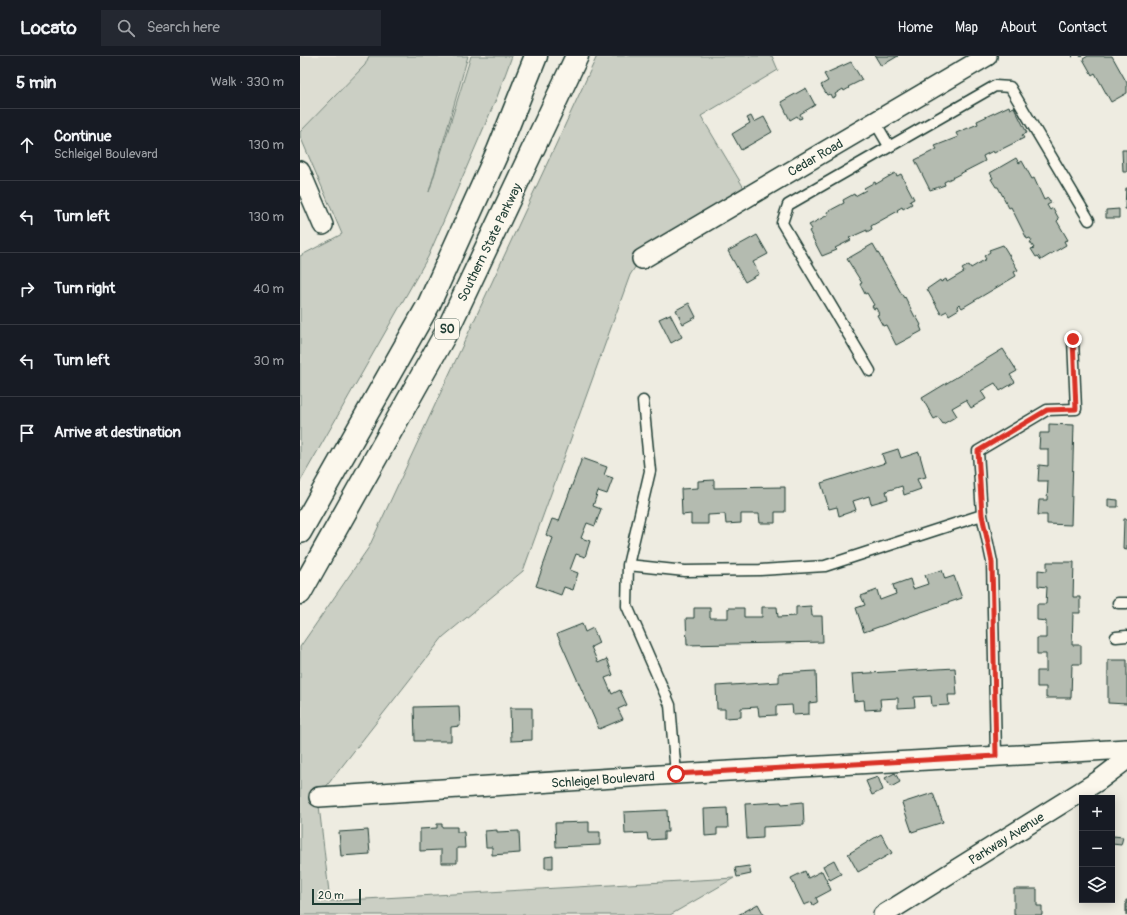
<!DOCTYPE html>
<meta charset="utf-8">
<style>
:root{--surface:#171b24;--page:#242831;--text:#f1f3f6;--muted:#9ea1a6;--line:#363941}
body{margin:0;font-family:Pangolin,sans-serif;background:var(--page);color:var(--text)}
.controls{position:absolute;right:12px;bottom:12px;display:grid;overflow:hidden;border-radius:0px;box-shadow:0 2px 10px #0003}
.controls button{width:36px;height:36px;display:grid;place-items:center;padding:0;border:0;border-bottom:1px solid var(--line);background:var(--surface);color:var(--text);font:20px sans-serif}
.scale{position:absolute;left:12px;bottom:10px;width:49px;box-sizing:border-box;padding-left:4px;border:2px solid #1f3d34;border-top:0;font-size:11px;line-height:14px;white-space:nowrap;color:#1f3d34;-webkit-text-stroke:3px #fbf7ec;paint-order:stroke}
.stop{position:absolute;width:12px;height:12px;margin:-9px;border:3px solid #d93025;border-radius:50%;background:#fff}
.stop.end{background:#d93025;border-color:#fff;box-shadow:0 1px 4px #0008}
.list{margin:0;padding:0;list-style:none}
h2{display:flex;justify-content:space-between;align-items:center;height:52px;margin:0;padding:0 16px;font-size:17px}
h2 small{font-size:13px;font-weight:400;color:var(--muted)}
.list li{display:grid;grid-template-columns:26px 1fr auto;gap:12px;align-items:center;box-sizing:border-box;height:72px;padding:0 16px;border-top:1px solid var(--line)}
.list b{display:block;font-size:15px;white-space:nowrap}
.list p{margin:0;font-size:13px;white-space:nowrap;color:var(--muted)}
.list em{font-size:13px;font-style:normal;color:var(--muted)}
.icon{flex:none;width:22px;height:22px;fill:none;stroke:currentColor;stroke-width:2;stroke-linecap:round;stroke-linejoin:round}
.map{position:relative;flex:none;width:827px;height:859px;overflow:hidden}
header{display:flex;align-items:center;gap:24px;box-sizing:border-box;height:56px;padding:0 20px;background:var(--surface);border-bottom:1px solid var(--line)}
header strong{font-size:19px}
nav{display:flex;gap:22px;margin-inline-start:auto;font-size:14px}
.search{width:280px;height:36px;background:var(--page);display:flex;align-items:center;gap:10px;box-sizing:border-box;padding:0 14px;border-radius:0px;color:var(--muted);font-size:15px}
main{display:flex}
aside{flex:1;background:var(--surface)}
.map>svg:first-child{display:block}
</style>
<header>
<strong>Locato</strong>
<div class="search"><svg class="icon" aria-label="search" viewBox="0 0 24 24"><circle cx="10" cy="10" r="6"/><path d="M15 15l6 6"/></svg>Search here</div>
<nav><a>Home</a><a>Map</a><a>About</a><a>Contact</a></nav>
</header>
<main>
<aside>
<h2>5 min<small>Walk · 330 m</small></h2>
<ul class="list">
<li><svg class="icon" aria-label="ahead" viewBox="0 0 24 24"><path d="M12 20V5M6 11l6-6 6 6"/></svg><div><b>Continue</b><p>Schleigel Boulevard</p></div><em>130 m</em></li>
<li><svg class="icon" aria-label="left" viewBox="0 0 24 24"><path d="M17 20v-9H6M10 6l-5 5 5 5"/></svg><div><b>Turn left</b></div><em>130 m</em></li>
<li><svg class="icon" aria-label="right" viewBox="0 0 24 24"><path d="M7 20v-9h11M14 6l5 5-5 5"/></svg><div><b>Turn right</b></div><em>40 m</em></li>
<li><svg class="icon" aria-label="left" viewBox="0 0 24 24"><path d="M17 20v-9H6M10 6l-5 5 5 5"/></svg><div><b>Turn left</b></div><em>30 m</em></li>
<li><svg class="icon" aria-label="arrive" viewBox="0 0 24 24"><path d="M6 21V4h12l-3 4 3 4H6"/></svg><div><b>Arrive at destination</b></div></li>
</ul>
</aside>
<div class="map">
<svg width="827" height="859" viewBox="0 0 827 859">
<rect width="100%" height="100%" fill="#eeece1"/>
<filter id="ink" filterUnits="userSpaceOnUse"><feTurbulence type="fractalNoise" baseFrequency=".025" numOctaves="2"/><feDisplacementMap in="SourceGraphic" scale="8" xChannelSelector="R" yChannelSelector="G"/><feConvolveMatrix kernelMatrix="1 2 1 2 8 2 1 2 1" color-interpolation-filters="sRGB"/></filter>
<g filter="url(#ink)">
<path fill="#ddddd2" d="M0 0H69L65 9 0 76Z"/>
<path fill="#cbcfc4" stroke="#75867c" d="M69 0H168L129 136 171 0H212L197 41 128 201 0 426V200L42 178 0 80V76L65 9Z
M297 0H472L478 14 401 60 447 137 345 196 330 219 223 515 143 581 18 741 30 845 434 822 370 859H0V591L69 491Z"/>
<path fill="#b4bbb0" stroke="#1f3d34" d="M575 0H598L581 10Z
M788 0H812L827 27V37L811 46 795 17 792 19 783 3Z
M551 6 562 24 548 31 549 32 544 35 543 33 535 38 536 40 532 42 530 38 527 39 521 29 528 25 524 18Z
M506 32 515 49 500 58 502 62 499 63 497 60 490 64 481 46Z
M709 50 710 53 714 51 727 77 722 79 724 82 694 97 693 95 683 100 685 105 644 126 645 129 630 134 615 104 637 93 635 90 658 81 656 77 678 68 677 65Z
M451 60 454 66 464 61 472 76 441 94 432 78 450 67 447 62Z
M822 94H827V116H823Z
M716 102 719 107 722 105 732 123 734 122 744 144 748 142 751 147 747 149 750 154 753 152 759 163 757 165 768 184 764 185 766 189 741 204 738 200 736 201 731 193 734 192 730 186 732 185 730 182 727 183 711 151 709 152 698 131H696L691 123 693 122 690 117Z
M595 117 597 120 601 118 614 143 610 145 612 148 603 153 602 151 597 154 598 155 571 170 572 173 567 176V174L549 182 551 184 535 192 537 194 522 200 509 175 512 173 509 169 528 159 527 156 544 147 543 144 554 138 555 140 566 134 564 132 575 126 576 128Z
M826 132H827V153H825Z
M819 153V162H806V154Z
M457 179 468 198 453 206 459 218 445 226 428 195Z
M573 188 604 242 605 241 615 261 616 260 621 269 620 270 622 275 596 289 586 269 583 270 577 259 579 258 576 252 574 253 572 250 574 249 567 237 565 238 560 228 562 227 547 203Z
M703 189 718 214 714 216 716 220 662 252 659 248 657 250 659 253 649 259 647 255 641 258 627 233 640 224 641 226 646 223 647 226 664 216 662 213 669 209 671 212 686 203 684 200 690 196 689 194Z
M389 247 396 261 383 268 376 254Z
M370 258 382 281 371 287 359 263Z
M703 293 717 315 710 319 715 326 700 335 695 327 681 335 686 343 671 352 666 344 652 352 657 360 643 368 638 361 634 363 622 342Z
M749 368 774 369 771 469 747 468V459H738L739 444H747L748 425H738L739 409 748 410V393H739L740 377H749Z
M598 393 601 402 619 396 626 421 617 423 621 433 604 439 602 430 586 435 588 443 571 448 569 440 553 445 556 454 539 460 537 451 529 453 521 427 585 407 582 398Z
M282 402 307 411 304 419 313 422 307 438 298 435 293 450 301 453 295 470 287 467 281 482 290 485 285 501 276 498 270 514 278 517 273 534 264 531 261 539 236 530 253 482 246 479 252 463 259 465Z
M414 424V432L485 431V456H475V467H460L459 458H441V467L426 468 425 458 408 459V468H391V458L382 459 381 433 398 432V425Z
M808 443 818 444V451H808Z
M824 463H827V494L823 493Z
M747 506H774L773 541H780V557H773L772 589H781V608H772L771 642H746V631H737V615H746V598H737V582H746V565L737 564V548H746L747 531 738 530V514L747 515Z
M642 514 645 523 654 520 662 542 564 576 556 552 565 549 561 540 577 534 580 544 596 538 593 529 610 523 613 533 628 528 625 519Z
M511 550 512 560H522L523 586 387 589 386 562H394V552H410V562H428V552H444V561H462V551H477L478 561 496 560V551Z
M282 568 285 576 293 572 299 587 291 591 298 607 307 603 313 619 305 622 312 638 320 634 327 649 318 653 323 663 299 673 257 578Z
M808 604H827V648L808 647Z
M655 612 657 639H648L649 649 632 650 631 640 614 641 615 651 598 652V642L580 643 581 653 565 654 564 644 554 645 552 618Z
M516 615 517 646 509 647V658L493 659 492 649 476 650V659L459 660 458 651 441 652V661L425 662V653H417L416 630 479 626V617Z
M159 650 160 670 151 671V685H115L114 651Z
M210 652H232V684L211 685Z
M595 717 600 726 591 731 585 722Z
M578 721 583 734 572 739 566 725Z
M633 737 643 766 612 776 602 747Z
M481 746 482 748 503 746 504 769 463 771V782L447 783 445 748Z
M427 752 428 772H417V779L405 780 404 753Z
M367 754 368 776H364V783L348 784 347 777 325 778 324 756Z
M289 766V776H300V789L256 791 255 767Z
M137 768H142V771H157V776H164L165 792H157V807H141V794L120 795V773L137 772Z
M68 774 70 798 41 800 39 776Z
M197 774V776L219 775 220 797 192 799V791H186L185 775Z
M581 778 592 797 558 816 548 798Z
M813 780 823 781 821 789 812 788Z
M253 800V812H245V801Z
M534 804 541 818 530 824 523 810Z
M449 810 451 818 437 821 435 812Z
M505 815 508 822 522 815 531 834 516 842 518 846 513 849 512 846 504 849 491 822Z
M714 833H737V850H742V859H714Z
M826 844H827V859H826Z
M458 848 464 859H438Z"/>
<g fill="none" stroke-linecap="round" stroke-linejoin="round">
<g stroke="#1f3d34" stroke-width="13">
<path id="service" d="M575 66 589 90
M570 315 482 167 488 149 695 30 710 31 789 164
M343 345 350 415 328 509 327 550 370 649 376 718
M328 509 385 515 460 514 525 510 682 459
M818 547H827
M816 581 827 580
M696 700 692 506 682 459 678 395 747 354 776 353 773 283"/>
</g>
<g stroke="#1f3d34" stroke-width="22">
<path id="minor" d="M0 115 23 169
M342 203 687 0
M19 741 376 718 827 693
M583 859 798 725 827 703"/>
</g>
<g stroke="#1f3d34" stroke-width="25">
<path id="motorway" d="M0 476 129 248 198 95 236 0
M0 537 147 275 277 0"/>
</g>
<path stroke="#1f3d34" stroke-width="2.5" stroke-dasharray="3 3" stroke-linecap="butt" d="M772 0H773
M781 0V1"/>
<use href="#service" stroke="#fbf7ec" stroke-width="10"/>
<use href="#minor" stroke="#fbf7ec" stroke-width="19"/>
<use href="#motorway" stroke="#fbf7ec" stroke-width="22"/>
</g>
</g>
<g fill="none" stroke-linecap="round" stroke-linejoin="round" filter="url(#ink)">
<path stroke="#d93025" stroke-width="5" d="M376 718 696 700 692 506 682 459 678 395 747 354 776 353 773 283"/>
</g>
<g text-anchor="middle" stroke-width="3.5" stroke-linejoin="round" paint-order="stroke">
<rect fill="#fbf7ec" stroke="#61756b" stroke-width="1" x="135" y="263" width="24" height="20" rx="3"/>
<g font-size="12" font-weight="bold" fill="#1f3d34">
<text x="147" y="277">SO</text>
</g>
<g font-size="13" fill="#1f3d34" stroke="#fbf7ec">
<text transform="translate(515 101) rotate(-30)" y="5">Cedar Road</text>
<text transform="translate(189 186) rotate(-64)" y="5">Southern State Parkway</text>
<text transform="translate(303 723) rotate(-4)" y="5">Schleigel Boulevard</text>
<text transform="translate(706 782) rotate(-32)" y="5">Parkway Avenue</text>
</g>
</g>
</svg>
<div class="controls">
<button>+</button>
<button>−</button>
<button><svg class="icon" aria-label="layers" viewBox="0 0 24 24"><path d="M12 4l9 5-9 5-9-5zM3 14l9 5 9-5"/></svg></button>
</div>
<div class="scale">20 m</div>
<div class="stop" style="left:376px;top:718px"></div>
<div class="stop end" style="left:773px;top:283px"></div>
</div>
</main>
